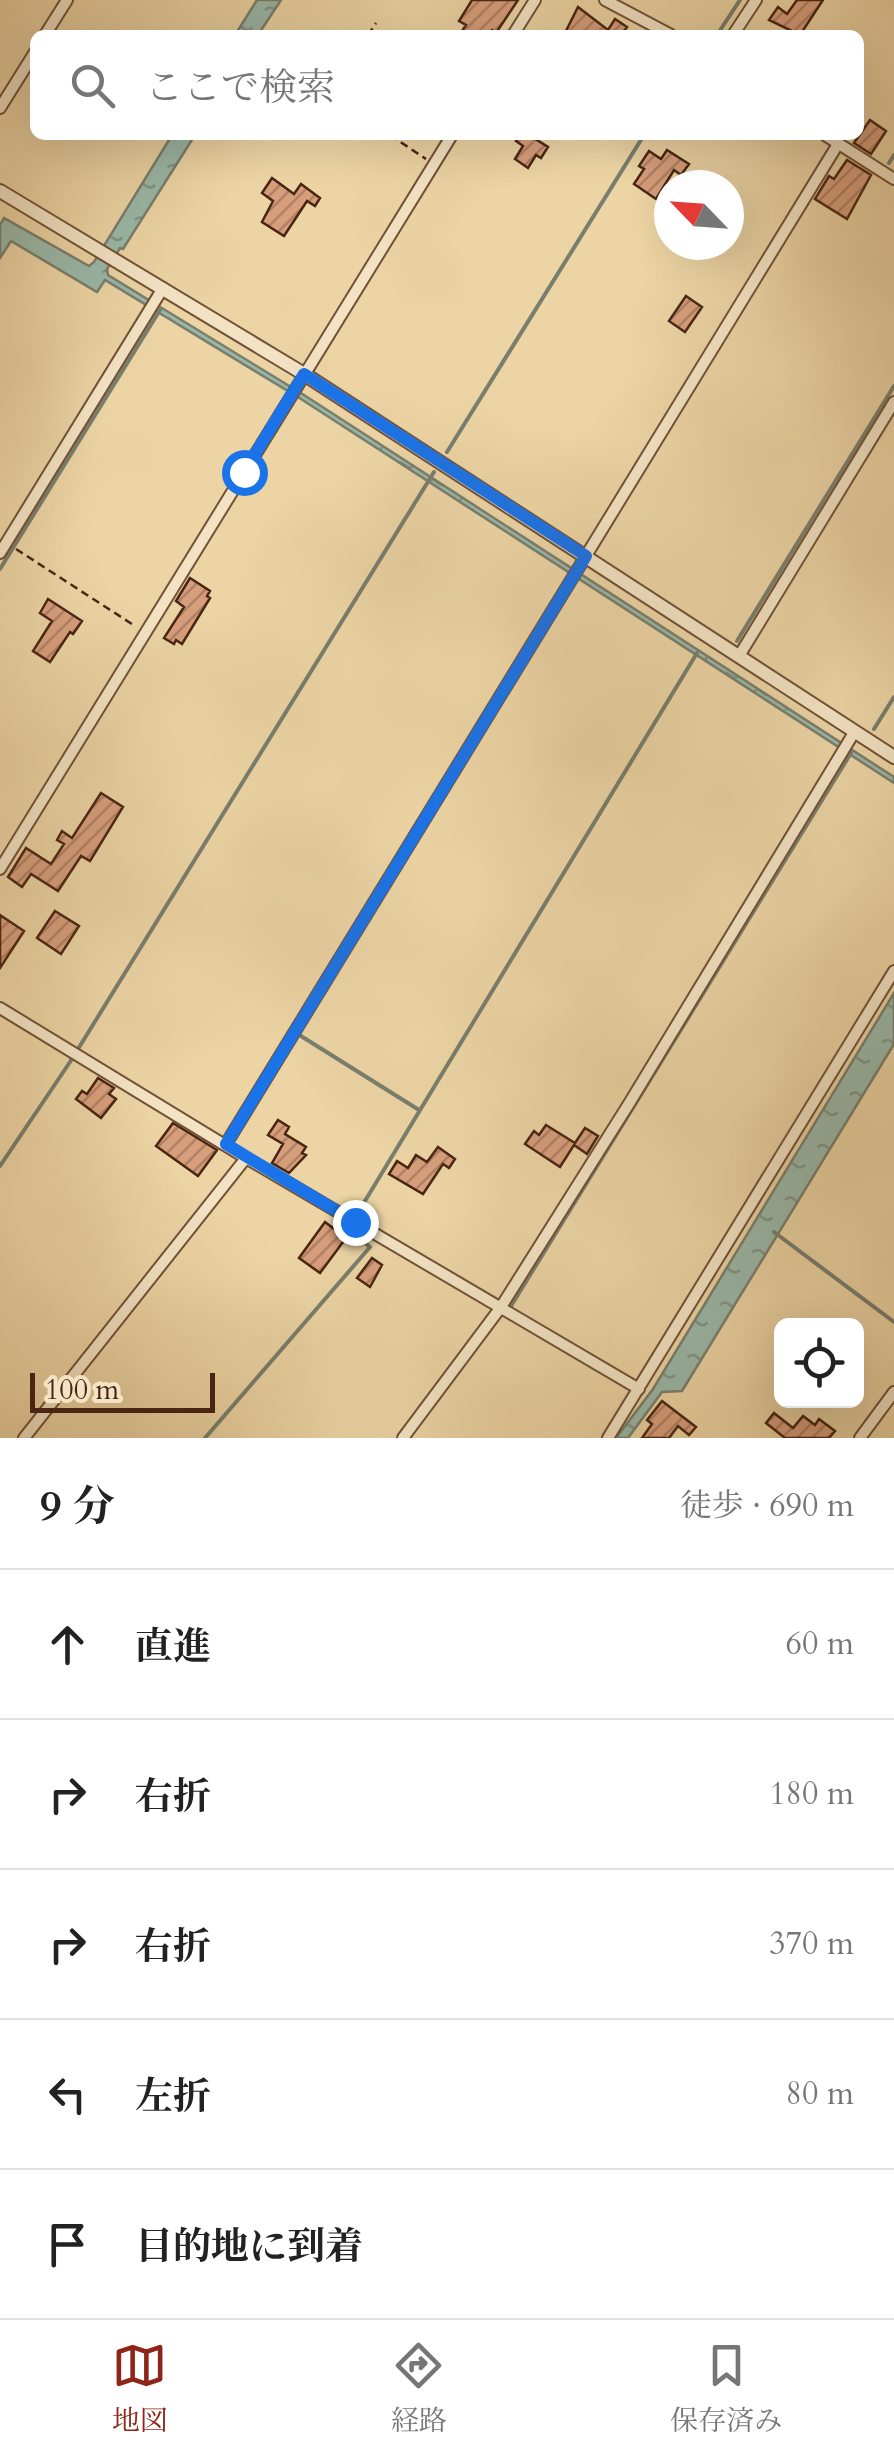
<!DOCTYPE html>
<html lang="ja">
<meta charset="utf-8">
<style>
:root{--surface:#fff;--page:#f6f6f6;--text:#222;--muted:#767676;--line:#e0e0e0;--accent:#8f2418}
body{margin:0;font-family:Cardo,"Noto Serif JP",serif;background:var(--page);color:var(--text)}
.controls{position:absolute;right:30px;bottom:30px;display:grid;overflow:hidden;border-radius:15px;box-shadow:0 10px 40px #0002}
.controls button{width:90px;height:90px;display:grid;place-items:center;padding:0;border:0;border-bottom:2px solid var(--line);background:var(--surface);color:var(--text);font:50px sans-serif}
.compass{position:absolute;left:654px;top:170px;width:90px;height:90px;border-radius:50%;background:var(--surface);box-shadow:0 10px 40px #0002;rotate:295deg}
.scale{position:absolute;left:30px;bottom:25px;width:185px;box-sizing:border-box;padding-left:10px;border:5px solid #482613;border-top:0;font-size:28px;line-height:35px;white-space:nowrap;color:#482613;-webkit-text-stroke:8px #f3e3c4;paint-order:stroke}
.stop{position:absolute;width:30px;height:30px;margin:-22px;border:8px solid #1a73e8;border-radius:50%;background:#fff}
.stop.end{background:#1a73e8;border-color:#fff;box-shadow:0 2px 10px #0008}
.list{margin:0;padding:0;list-style:none}
h2{display:flex;justify-content:space-between;align-items:center;height:130px;margin:0;padding:0 40px;font-size:42px}
h2 small{font-size:32px;font-weight:400;color:var(--muted)}
.list li{display:grid;grid-template-columns:65px 1fr auto;gap:30px;align-items:center;box-sizing:border-box;height:150px;padding:0 40px;border-top:2px solid var(--line)}
.list b{display:block;font-size:38px;white-space:nowrap}
.list em{font-size:32px;font-style:normal;color:var(--muted)}
.icon{flex:none;width:55px;height:55px;fill:none;stroke:currentColor;stroke-width:2;stroke-linecap:round;stroke-linejoin:round}
.map{position:relative;flex:none;width:894px;height:1438px;overflow:hidden}
.search{position:absolute;background:var(--surface);box-shadow:0 10px 40px #0002;left:30px;right:30px;top:30px;height:110px;display:flex;align-items:center;gap:25px;box-sizing:border-box;padding:0 35px;border-radius:15px;color:var(--muted);font-size:38px}
.sheet{height:880px;background:var(--surface)}
nav{display:flex;justify-content:space-around;align-items:center;box-sizing:border-box;height:140px;border-top:2px solid var(--line);background:var(--surface);font-size:28px;color:var(--muted)}
nav a{display:grid;justify-items:center;gap:5px}
nav .on{color:var(--accent)}
.map>svg:first-child{display:block}
</style>
<div class="map">
<svg width="894" height="1438" viewBox="0 0 894 1438">
<defs>
<pattern id="water-ripples" width="26" height="14" patternUnits="userSpaceOnUse" patternTransform="scale(2.5)"><rect width="26" height="14" fill="#99b8a9"/><path d="M2 4q2-2 4 0t4 0M15 11q2-2 4 0t4 0" fill="none" stroke="#7f9588"/></pattern>
<pattern id="building-hatch" width="6" height="6" patternUnits="userSpaceOnUse" patternTransform="scale(2.5)"><rect width="6" height="6" fill="#d79e7c"/><path d="M-1 1l2-2M0 6l6-6M5 7l2-2" fill="none" stroke="#b08164"/></pattern>
</defs>
<rect width="100%" height="100%" fill="#ecd4a4"/>
<filter id="stains"><feTurbulence type="fractalNoise" baseFrequency=".002" numOctaves="4"/><feColorMatrix values="0 0 0 0 .2 0 0 0 0 .09 0 0 0 0 .02 0 0 0 .5 -.17"/></filter>
<radialGradient id="worn" r=".72"><stop offset=".6" stop-color="#630" stop-opacity="0"/><stop offset="1" stop-color="#630" stop-opacity=".3"/></radialGradient>
<path fill="url(#water-ripples)" stroke="#797e6d" stroke-width="2.5" d="M257 0H281L258 35H235Z
M172 135H195L123 249 120 248 107 269 108 275 304 395 894 777V783L301 399 105 280 97 292 11 241 0 258V225L4 218 89 266 94 262Z
M894 993V1044L682 1391 662 1392 628 1438H616L653 1389Z"/>
<g fill="none" stroke-linecap="round" stroke-linejoin="round">
<path stroke="#797e6d" stroke-width="4" d="M717 35 740 0
M889 163 894 155
M447 452 644 135
M0 569 160 310
M737 641 894 386
M874 729 894 697
M301 1036 419 1110
M0 1166 70 1062 434 472
M774 1232 894 1322
M511 1306 851 753
M205 1438 370 1247 348 1229 697 653"/>
</g>
<path fill="url(#building-hatch)" stroke="#482613" stroke-width="2.5" d="M472 0H518L496 33 492 30 489 35H467L462 31 466 25 459 21Z
M797 0H823L800 35 769 20 778 7 787 14Z
M578 7 608 30 615 19 627 27 621 35H564Z
M870 120 886 131 871 154 854 143Z
M520 135H529L548 147 541 158 536 155 528 168 515 159 523 146 516 141Z
M667 150 689 164 681 175 674 170 656 199 634 184 644 169 639 166 649 151 661 159Z
M847 160 871 175 847 219 815 199 829 176 834 179Z
M272 178 294 194 301 184 320 198 315 206 307 201 284 236 262 222 273 201 262 193Z
M686 296 702 307 685 332 669 321Z
M190 578 210 591 207 596 210 598 182 644 176 640 174 644 164 638 184 607 176 601Z
M48 599 82 621 73 634 70 632 50 662 33 651 52 621 40 613Z
M101 793 123 807 90 861 81 856 58 891 31 874 22 887 8 877 26 848 51 864 64 844 57 840 62 831 72 838Z
M55 911 79 926 61 954 37 938Z
M0 915 24 931 0 968Z
M98 1078 114 1088 109 1094 116 1099 101 1118 76 1099 82 1091 87 1094Z
M278 1120 289 1127 285 1134 306 1147 302 1153 306 1155 289 1173 272 1163 283 1144 268 1135Z
M173 1123 217 1150 198 1176 156 1146Z
M546 1125 575 1143 585 1128 598 1136 587 1154 574 1145 560 1167 525 1144 534 1131 539 1135Z
M438 1147 455 1159 449 1168 443 1164 423 1194 389 1174 397 1161 408 1168 416 1155 427 1162Z
M325 1222 346 1238 320 1273 299 1258Z
M372 1258 382 1265 370 1287 357 1278Z
M662 1401 696 1427 689 1435 678 1426 669 1438H642L652 1424 647 1420Z
M774 1413 793 1428 803 1416 815 1425 819 1419 835 1431 829 1438H785L766 1423Z"/>
<g fill="none" stroke-linecap="round" stroke-linejoin="round">
<g stroke="#715237" stroke-width="14">
<path id="minor" d="M605 0 671 35
M45 35 67 0
M513 35 535 0
M733 35 756 0
M0 108 35 52
M825 135 894 179
M0 553 163 288
M739 656 894 402
M0 869 452 135
M0 1008 246 1158 639 1389
M226 1144 838 144
M24 1438 246 1158
M403 1438 501 1307 630 1102 855 731
M608 1438 894 971
M860 1438 894 1392"/>
</g>
<g stroke="#715237" stroke-width="16">
<path id="tertiary" d="M0 191 304 374 894 757"/>
</g>
<path stroke="#482613" stroke-width="2.5" stroke-dasharray="8 5" stroke-linecap="butt" d="M368 35 376 23
M390 135 426 159
M16 549 135 626"/>
<use href="#minor" stroke="#f3e3c4" stroke-width="10"/>
<use href="#tertiary" stroke="#f3e3c4" stroke-width="12"/>
</g>
<g fill="none" stroke-linecap="round" stroke-linejoin="round">
<path stroke="#1a73e8" stroke-width="12" d="M244 472 304 374 586 556 226 1144 355 1222"/>
</g>
<rect width="100%" height="100%" filter="url(#stains)"/>
<rect width="100%" height="100%" fill="url(#worn)"/>
</svg>
<div class="controls">
<button><svg class="icon" aria-label="locate" viewBox="0 0 24 24"><circle cx="12" cy="12" r="6"/><path d="M12 2v4M12 18v4M2 12h4M18 12h4"/></svg></button>
</div>
<svg class="compass" viewBox="-18 -18 36 36"><path d="M0-13l5 13h-10z" fill="#e53935"/><path d="M0 13l5-13h-10z" fill="#767676"/></svg>
<div class="scale">100 m</div>
<div class="stop" style="left:244px;top:472px"></div>
<div class="stop end" style="left:355px;top:1222px"></div>
<div class="search"><svg class="icon" aria-label="search" viewBox="0 0 24 24"><circle cx="10" cy="10" r="6"/><path d="M15 15l6 6"/></svg>ここで検索</div>
</div>
<section class="sheet">
<h2>9 分<small>徒歩 · 690 m</small></h2>
<ul class="list">
<li><svg class="icon" aria-label="ahead" viewBox="0 0 24 24"><path d="M12 20V5M6 11l6-6 6 6"/></svg><div><b>直進</b></div><em>60 m</em></li>
<li><svg class="icon" aria-label="right" viewBox="0 0 24 24"><path d="M7 20v-9h11M14 6l5 5-5 5"/></svg><div><b>右折</b></div><em>180 m</em></li>
<li><svg class="icon" aria-label="right" viewBox="0 0 24 24"><path d="M7 20v-9h11M14 6l5 5-5 5"/></svg><div><b>右折</b></div><em>370 m</em></li>
<li><svg class="icon" aria-label="left" viewBox="0 0 24 24"><path d="M17 20v-9H6M10 6l-5 5 5 5"/></svg><div><b>左折</b></div><em>80 m</em></li>
<li><svg class="icon" aria-label="arrive" viewBox="0 0 24 24"><path d="M6 21V4h12l-3 4 3 4H6"/></svg><div><b>目的地に到着</b></div></li>
</ul>
</section>
<nav>
<a class="on"><svg class="icon" aria-label="map" viewBox="0 0 24 24"><path d="M3 6l6-2 6 2 6-2v14l-6 2-6-2-6 2zM9 4v14M15 6v14"/></svg>地図</a>
<a><svg class="icon" aria-label="directions" viewBox="0 0 24 24"><path d="M12 3l9 9-9 9-9-9zM9 14v-3h6M13 9l2 2-2 2"/></svg>経路</a>
<a><svg class="icon" aria-label="saved" viewBox="0 0 24 24"><path d="M7 4h10v16l-5-4-5 4z"/></svg>保存済み</a>
</nav>
